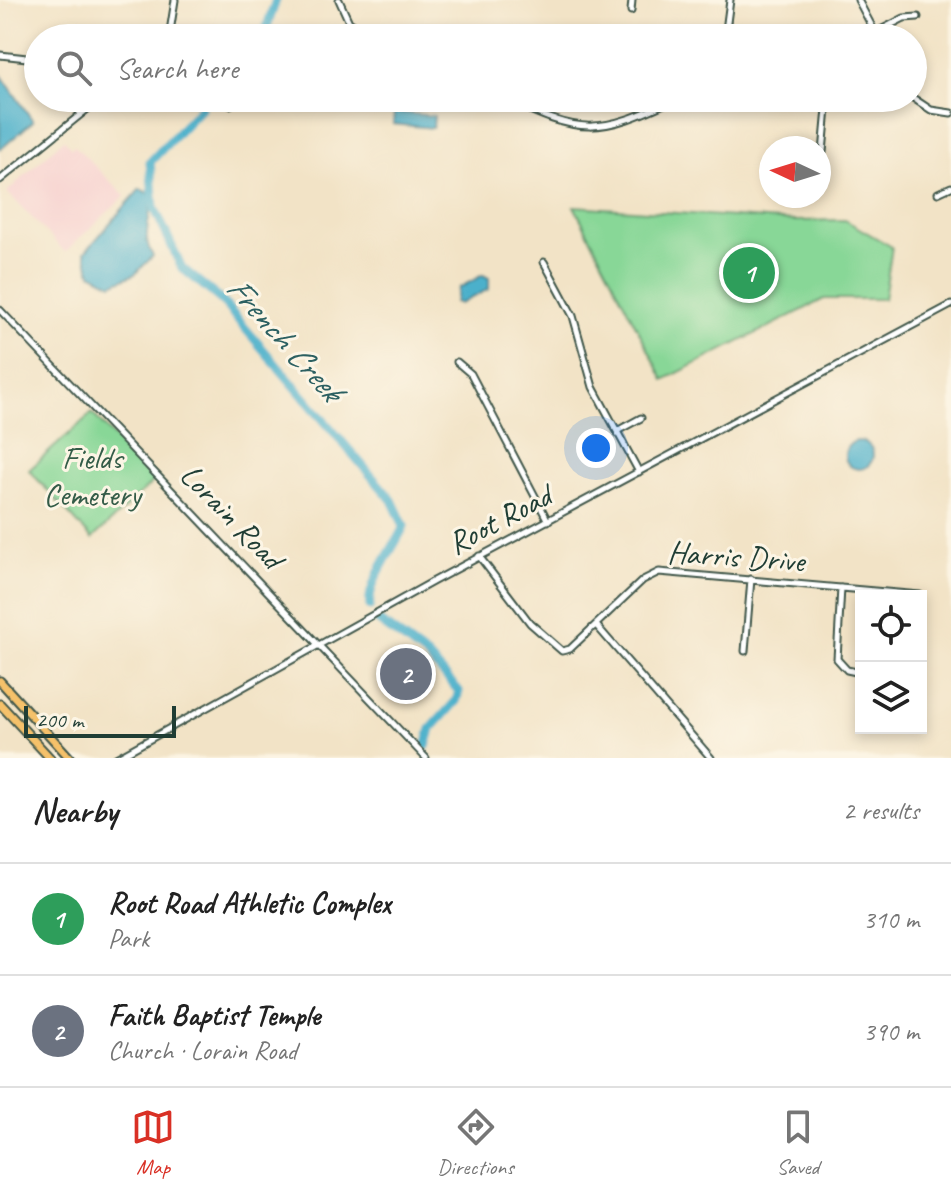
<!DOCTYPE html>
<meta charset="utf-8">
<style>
:root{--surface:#fff;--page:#f6f6f6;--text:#222;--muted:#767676;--line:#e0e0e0;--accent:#d93025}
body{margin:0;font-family:Caveat,sans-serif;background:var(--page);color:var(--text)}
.controls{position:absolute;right:24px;bottom:24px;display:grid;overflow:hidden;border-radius:0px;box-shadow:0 4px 12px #0003}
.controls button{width:72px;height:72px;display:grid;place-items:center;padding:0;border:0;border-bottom:2px solid var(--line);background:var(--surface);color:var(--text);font:40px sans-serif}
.compass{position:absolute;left:759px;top:136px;width:72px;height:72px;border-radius:50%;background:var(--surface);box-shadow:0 4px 12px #0003;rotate:274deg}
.scale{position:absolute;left:24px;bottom:20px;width:152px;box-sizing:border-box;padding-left:8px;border:4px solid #1f3d34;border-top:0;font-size:22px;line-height:28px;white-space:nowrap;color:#1f3d34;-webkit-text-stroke:6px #fcf5e5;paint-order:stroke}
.you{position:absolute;left:596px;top:448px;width:28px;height:28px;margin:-20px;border:6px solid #fff;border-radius:50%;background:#1a73e8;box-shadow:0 0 0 12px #1a73e833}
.badge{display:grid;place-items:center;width:52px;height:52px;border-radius:50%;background:var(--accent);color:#fff;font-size:26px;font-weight:700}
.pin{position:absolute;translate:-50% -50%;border:4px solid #fff;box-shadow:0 2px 8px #0006}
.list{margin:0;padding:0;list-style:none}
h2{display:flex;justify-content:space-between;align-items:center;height:104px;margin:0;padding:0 32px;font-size:34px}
h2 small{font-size:26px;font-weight:400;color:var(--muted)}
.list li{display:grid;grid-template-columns:52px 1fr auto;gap:24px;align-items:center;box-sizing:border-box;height:112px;padding:0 32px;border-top:2px solid var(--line)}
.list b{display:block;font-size:30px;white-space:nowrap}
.list p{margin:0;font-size:26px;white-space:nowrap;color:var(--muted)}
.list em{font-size:26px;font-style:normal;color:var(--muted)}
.icon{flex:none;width:44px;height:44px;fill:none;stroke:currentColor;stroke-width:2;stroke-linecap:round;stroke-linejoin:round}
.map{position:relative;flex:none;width:951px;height:758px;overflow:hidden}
.search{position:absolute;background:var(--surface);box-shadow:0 4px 12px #0003;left:24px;right:24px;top:24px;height:88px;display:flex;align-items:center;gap:20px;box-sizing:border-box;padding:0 28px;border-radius:44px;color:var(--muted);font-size:30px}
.sheet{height:328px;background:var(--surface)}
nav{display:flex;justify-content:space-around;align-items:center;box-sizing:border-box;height:112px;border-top:2px solid var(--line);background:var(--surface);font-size:22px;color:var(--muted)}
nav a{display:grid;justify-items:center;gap:4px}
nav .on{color:var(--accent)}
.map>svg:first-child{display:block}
</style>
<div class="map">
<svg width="951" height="758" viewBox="0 0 951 758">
<rect width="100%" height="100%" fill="#fcf5e5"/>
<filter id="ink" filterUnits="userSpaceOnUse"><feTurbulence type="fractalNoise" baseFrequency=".0125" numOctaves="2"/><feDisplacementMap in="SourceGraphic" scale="16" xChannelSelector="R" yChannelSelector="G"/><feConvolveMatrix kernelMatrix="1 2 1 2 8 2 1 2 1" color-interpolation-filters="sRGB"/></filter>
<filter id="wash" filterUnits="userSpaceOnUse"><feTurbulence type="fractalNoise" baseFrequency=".006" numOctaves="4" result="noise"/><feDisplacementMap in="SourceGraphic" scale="32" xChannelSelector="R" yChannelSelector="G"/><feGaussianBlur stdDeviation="1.8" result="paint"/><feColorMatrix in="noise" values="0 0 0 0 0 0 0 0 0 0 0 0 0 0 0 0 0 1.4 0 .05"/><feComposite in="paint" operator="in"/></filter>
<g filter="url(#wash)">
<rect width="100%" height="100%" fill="#f2e3c6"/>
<path fill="#f7d0cf" d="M64 139 71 148 74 145 125 196 65 252 7 192Z"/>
<path fill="#88d797" stroke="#548a66" stroke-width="2" d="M574 206 795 221 845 220 892 247 884 299H824L664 380Z
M92 413 154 481 92 539 29 470Z"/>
<path fill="#4cb0cb" stroke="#367680" stroke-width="2" d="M0 73 33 121 1 149 0 148Z
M394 112 434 116 433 128 393 124Z
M140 189 150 194C154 217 139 235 153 256L135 274 112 284 91 273 85 252Z
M483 275 489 278V289L460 304 455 302 459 288Z
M845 455a14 14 0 1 1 28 0a14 14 0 1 1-28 0Z"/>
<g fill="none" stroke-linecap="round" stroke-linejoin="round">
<path stroke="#4cb0cb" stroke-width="9" d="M263 38 276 0
M201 108 150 162 154 207 182 268 221 300 392 500 404 526C395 547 366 584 370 606
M377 620 428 657 459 691 456 701 431 729 426 746"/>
</g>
</g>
<g filter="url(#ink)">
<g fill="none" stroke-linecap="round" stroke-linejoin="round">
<g stroke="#3f564a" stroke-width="9">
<path id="minor" d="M339 0 349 22 376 38
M858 0 878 38
M631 11 632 0
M169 38 175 0
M725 38 730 0
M865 38 904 18 918 17
M0 55 27 58 38 66
M69 98 81 114
M198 98 230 105 242 99
M503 98C582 135 597 136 677 98
M913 98 931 110 951 113
M823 152 828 98
M0 180 101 98
M938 193 951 187
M544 262 573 316 593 387 639 472
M0 310 426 758
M457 362 471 374 548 521
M617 431 641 418
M479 556 530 623 562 651 570 649 643 580 659 572 920 595
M841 588 837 659 847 670 861 673
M596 625 711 758
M745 651 751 579
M116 758 434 581 951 305"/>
</g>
<g stroke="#3f564a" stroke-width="11">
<path id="highway" d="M0 681 70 758
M0 704 50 758"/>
</g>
<use href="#minor" stroke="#fff" stroke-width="5"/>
<use href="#highway" stroke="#f5c16b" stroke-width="7"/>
</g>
</g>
<g text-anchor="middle" stroke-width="6" stroke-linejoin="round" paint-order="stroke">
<g font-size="32" fill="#345c48" stroke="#fcf5e5">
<text x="92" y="468">Fields<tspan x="92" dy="37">Cemetery</tspan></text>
</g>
<g font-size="32" fill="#1f3d34" stroke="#fcf5e5">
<text transform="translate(232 516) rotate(46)" y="11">Lorain Road</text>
<text transform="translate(499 519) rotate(-28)" y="11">Root Road</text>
<text transform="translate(736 556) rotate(4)" y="11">Harris Drive</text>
</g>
<g font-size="34" font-style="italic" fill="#2c6061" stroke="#fcf5e5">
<text transform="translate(285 338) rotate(48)" y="12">French Creek</text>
</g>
</g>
</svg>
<div class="controls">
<button><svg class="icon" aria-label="locate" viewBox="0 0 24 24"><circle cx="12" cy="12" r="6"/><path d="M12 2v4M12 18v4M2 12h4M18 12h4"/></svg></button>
<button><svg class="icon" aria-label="layers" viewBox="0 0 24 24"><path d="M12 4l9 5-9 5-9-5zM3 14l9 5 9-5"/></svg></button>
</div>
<svg class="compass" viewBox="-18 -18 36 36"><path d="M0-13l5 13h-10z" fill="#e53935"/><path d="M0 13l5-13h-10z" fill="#767676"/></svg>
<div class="scale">200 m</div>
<div class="you"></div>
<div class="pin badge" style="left:749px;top:273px;background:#2e9e5b">1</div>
<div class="pin badge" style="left:406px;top:674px;background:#6b7280">2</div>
<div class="search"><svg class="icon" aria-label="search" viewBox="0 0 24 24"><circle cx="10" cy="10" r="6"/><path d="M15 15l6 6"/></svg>Search here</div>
</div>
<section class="sheet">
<h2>Nearby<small>2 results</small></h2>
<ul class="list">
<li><span class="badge" style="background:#2e9e5b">1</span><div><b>Root Road Athletic Complex</b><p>Park</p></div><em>310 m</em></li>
<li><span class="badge" style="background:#6b7280">2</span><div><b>Faith Baptist Temple</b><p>Church · Lorain Road</p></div><em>390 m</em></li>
</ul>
</section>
<nav>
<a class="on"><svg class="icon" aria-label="map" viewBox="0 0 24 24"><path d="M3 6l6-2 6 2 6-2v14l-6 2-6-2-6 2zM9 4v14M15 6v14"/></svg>Map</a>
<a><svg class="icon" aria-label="directions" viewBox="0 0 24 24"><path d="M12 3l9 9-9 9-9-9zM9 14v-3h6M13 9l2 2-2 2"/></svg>Directions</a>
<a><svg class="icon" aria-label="saved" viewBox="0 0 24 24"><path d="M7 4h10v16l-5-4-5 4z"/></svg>Saved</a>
</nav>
